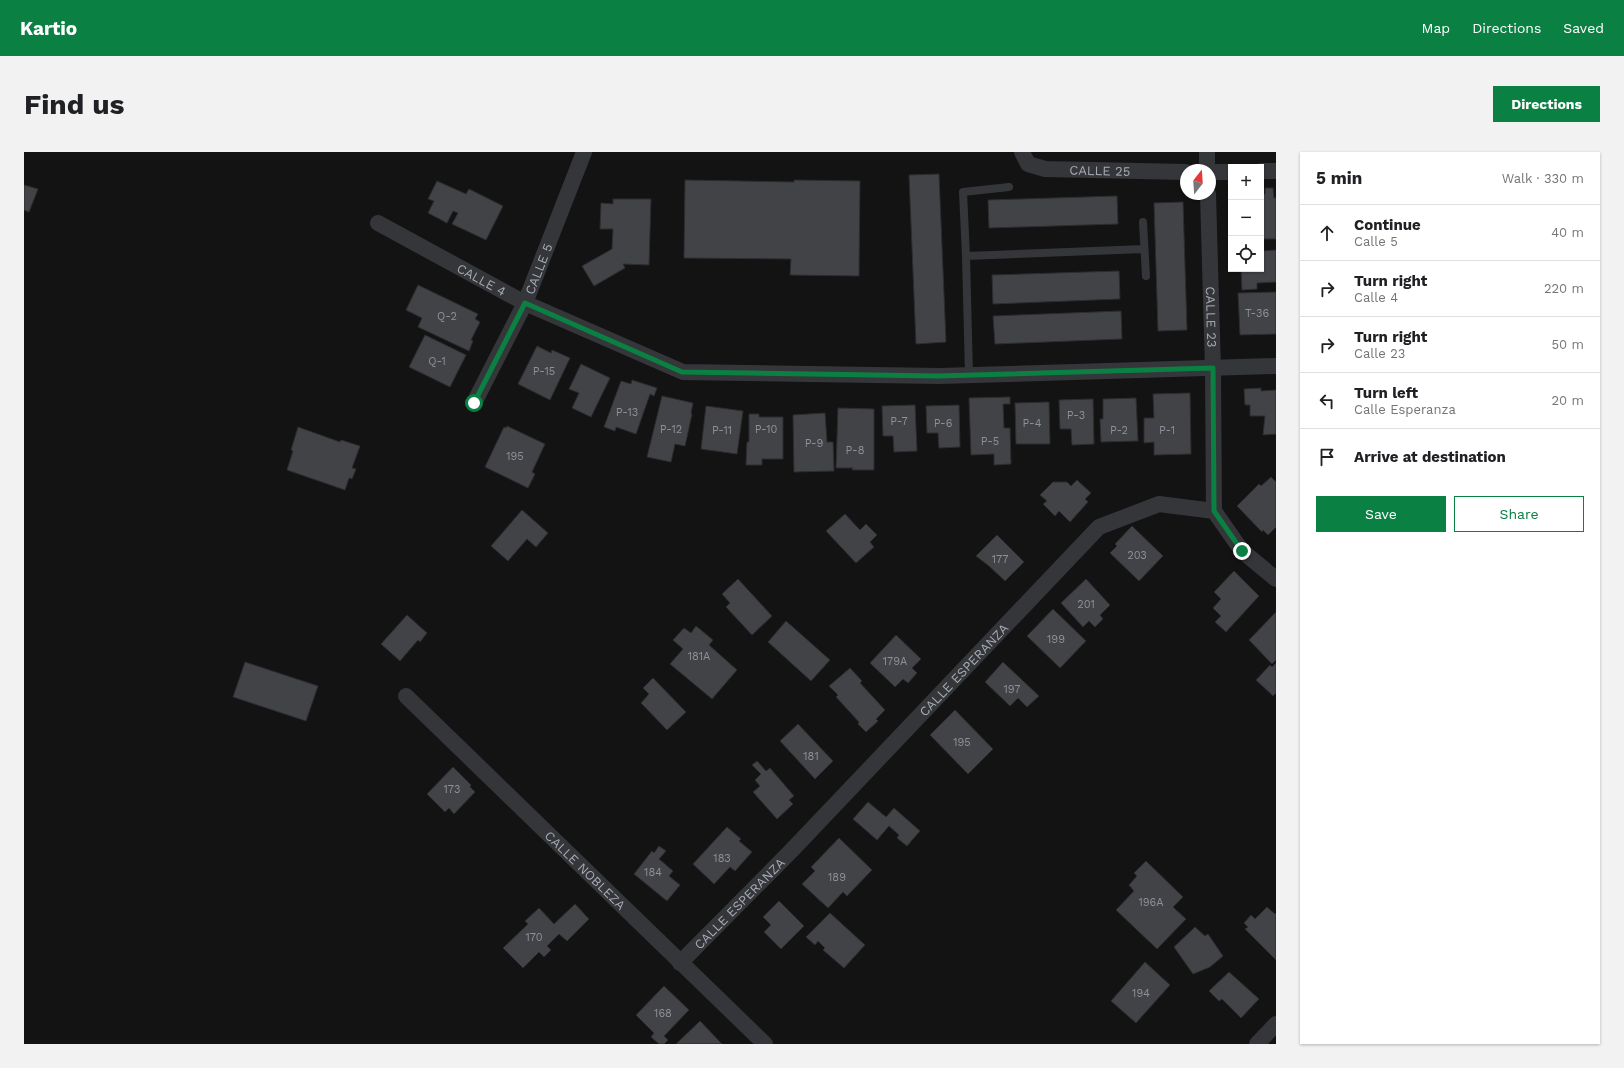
<!DOCTYPE html>
<meta charset="utf-8">
<style>
:root{--surface:#fff;--page:#f2f2f2;--text:#202124;--muted:#757577;--line:#e0e0e0;--accent:#0b8043}
body{margin:0;font-family:"Work Sans",sans-serif;background:var(--page);color:var(--text)}
.controls{position:absolute;right:12px;top:12px;display:grid;overflow:hidden;border-radius:0px;box-shadow:0 1px 3px #0004}
.controls button{width:36px;height:36px;display:grid;place-items:center;padding:0;border:0;border-bottom:1px solid var(--line);background:var(--surface);color:var(--text);font:20px sans-serif}
.compass{position:absolute;left:1156px;top:12px;width:36px;height:36px;border-radius:50%;background:var(--surface);box-shadow:0 1px 3px #0004;rotate:17deg}
.stop{position:absolute;width:12px;height:12px;margin:-9px;border:3px solid #0b8043;border-radius:50%;background:#fff}
.stop.end{background:#0b8043;border-color:#fff;box-shadow:0 1px 4px #0008}
.list{margin:0;padding:0;list-style:none}
h2{display:flex;justify-content:space-between;align-items:center;height:52px;margin:0;padding:0 16px;font-size:17px}
h2 small{font-size:13px;font-weight:400;color:var(--muted)}
.list li{display:grid;grid-template-columns:26px 1fr auto;gap:12px;align-items:center;box-sizing:border-box;height:56px;padding:0 16px;border-top:1px solid var(--line)}
.list b{display:block;font-size:15px;white-space:nowrap}
.list p{margin:0;font-size:13px;white-space:nowrap;color:var(--muted)}
.list em{font-size:13px;font-style:normal;color:var(--muted)}
.actions{display:flex;gap:8px;padding:12px 16px}
.actions a{flex:1;padding:9px 0;border:1px solid var(--accent);border-radius:0px;text-align:center;font-size:14px;color:var(--accent)}
.actions .main{background:var(--accent);color:#fff}
.icon{flex:none;width:22px;height:22px;fill:none;stroke:currentColor;stroke-width:2;stroke-linecap:round;stroke-linejoin:round}
.map{position:relative;flex:none;width:1252px;height:892px;overflow:hidden;border-radius:0px}
header{display:flex;align-items:center;gap:24px;box-sizing:border-box;height:56px;padding:0 20px;background:var(--accent);color:#fff}
header strong{font-size:19px}
nav{display:flex;gap:22px;margin-inline-start:auto;font-size:14px}
.intro{display:flex;align-items:center;justify-content:space-between;box-sizing:border-box;height:96px;padding:0 24px}
h1{margin:0;font-size:28px}
.button{padding:10px 18px;border-radius:0px;background:var(--accent);color:#fff;font-size:14px;font-weight:700}
main{display:flex;gap:24px;padding:0 24px}
aside{flex:1;background:var(--surface);border-radius:0px;box-shadow:0 1px 3px #0004}
.map>svg:first-child{display:block}
</style>
<header>
<strong>Kartio</strong>
<nav><a>Map</a><a>Directions</a><a>Saved</a></nav>
</header>
<div class="intro"><h1>Find us</h1><a class="button">Directions</a></div>
<main>
<div class="map">
<svg width="1252" height="892" viewBox="0 0 1252 892">
<rect width="100%" height="100%" fill="#131314"/>
<path fill="#424347" stroke="#2d2d30" d="M915 22 922 190 892 192 885 23Z
M661 28 770 30V28L836 29 835 124 766 123 767 107 660 106Z
M413 29 442 42 445 37 479 54 462 88 428 72 434 61 429 59 423 71 404 61 410 49 404 47Z
M0 33 14 37 5 60 0 58Z
M1241 36H1249L1250 46H1252V87H1237V42H1241Z
M1093 44 1094 72 965 76 964 48Z
M589 47H627L625 113 599 112 601 116 570 134 558 114 588 97 589 77H576L577 51 589 52Z
M1159 50 1163 178 1134 179 1130 51Z
M1252 98V130L1233 131V137L1218 138 1217 117H1237V99Z
M1095 119 1096 147 969 152 968 123Z
M394 133 454 162 451 167 456 170 447 188 449 189 445 199 394 175 398 166 382 158Z
M1252 140V182L1216 183 1214 141Z
M1097 159 1098 187 971 192 969 164Z
M401 183 442 203 426 235 385 215Z
M513 194 527 201 528 198 546 206 526 248 494 232Z
M557 212 586 226 567 265 548 256 555 241 545 237Z
M608 228 633 236 630 244 626 242 612 282 592 275 591 279 580 275 597 229 607 232Z
M1237 236V239L1252 238V282L1239 283 1241 264H1226V253H1221L1220 237Z
M1166 241 1167 302 1130 303V290L1120 291V266H1130L1129 242Z
M638 244 669 251 667 261 668 262 661 294 651 292 647 310 623 305Z
M986 245V252H979L980 276H986L987 312 970 313V302L947 303 945 246Z
M1112 246 1114 289 1077 290 1076 267H1079V247Z
M1069 247 1070 292 1048 293 1047 277H1036L1035 248Z
M1025 250 1026 292H992L991 251Z
M891 253 893 299 870 300 869 284H859L858 254Z
M935 253 936 295 915 296 914 281H903L902 254Z
M682 254 719 259 713 302 677 297Z
M814 256 850 257V318H828L829 316H812Z
M801 261 803 290H809L810 319 770 320 769 263Z
M725 262H735V265H759V307H738V313H722L723 290H725Z
M483 274 521 292 508 320 511 322 504 336 461 315 480 275 482 276Z
M274 275 316 290 317 288 336 294 328 316 332 317 328 327 325 326 321 338 263 318 269 299 267 298Z
M1247 325 1252 330V375L1244 383 1239 378 1238 380 1213 354 1235 332 1237 334Z
M1053 328 1067 341 1061 347 1064 350 1046 370 1035 359 1031 364 1019 352 1023 349 1016 343 1029 330H1043L1047 334Z
M498 358 524 381 512 395 503 387 484 409 467 394Z
M821 362 836 378 842 372 853 383 846 390 850 395 832 411 802 379Z
M1108 374 1139 404 1115 429 1086 401 1093 394 1091 392Z
M973 383 1000 410 981 429 965 414 952 404Z
M1210 419 1235 444 1202 480 1191 470 1197 464 1189 456 1197 447 1190 440Z
M714 427 748 464 728 483 702 455 706 451 698 442Z
M1062 427 1086 453 1076 463 1079 467 1071 475 1065 469 1059 475 1037 451Z
M1029 457 1062 489 1036 516 1003 484Z
M1252 460V508L1248 512 1225 488Z
M383 463 403 481 396 490 394 488 376 509 357 492Z
M762 469 806 508 787 529 744 490Z
M672 474 689 488 685 493 713 518 688 547 646 512 659 497 649 488 660 476 667 481Z
M872 483 897 507 888 516 893 521 884 531 879 527 871 535 846 511Z
M221 510 294 534 282 569 209 545Z
M979 510 1015 544 1003 555 994 546 986 554 961 530Z
M1252 511V541L1249 544 1232 528 1246 513 1248 515Z
M826 516 838 529 836 531 861 558 852 567 854 569 842 580 834 572 835 570 812 545 814 543 805 534Z
M629 526 662 560 643 578 617 551 625 542 619 536Z
M931 558 969 597 944 622 906 583Z
M774 572 809 609 791 627 756 589Z
M733 609 742 619 746 616 770 644 765 648 769 652 753 667 729 640 736 634 731 628 737 622 728 613Z
M429 615 447 633 446 635 451 640 430 662 425 656 421 660 403 642Z
M844 650 862 665 870 656 896 679 883 694 873 686 875 683 865 674 853 688 829 667Z
M703 675 717 687 715 689 728 700 711 719 706 715 690 732 669 712Z
M815 686 848 718 823 744 819 740 804 756 778 732 791 719 787 715Z
M635 694 642 699 635 707 649 719 645 724 656 733 643 749 610 722 628 699 630 701Z
M1122 709 1159 745 1149 755 1162 767 1133 797 1092 758 1110 739 1105 733 1113 724 1110 721Z
M755 749 780 774 757 797 740 780 747 773 739 765Z
M551 752 565 767 543 789 535 782 523 794 527 798 520 805 515 800 499 816 479 796 504 772 501 769 515 756 530 772Z
M1243 755 1251 762 1252 761V808L1221 777 1224 775 1220 771 1227 763 1231 767Z
M806 761 841 793 820 816 799 798 801 796 794 789 791 793 782 785Z
M1171 775 1181 784 1184 782 1199 804 1186 815 1169 822 1150 795Z
M1121 810 1146 833 1112 871 1087 849Z
M1205 820 1235 847 1217 866 1198 847 1195 849 1185 839Z
M640 834 665 858 640 884 644 888 640 892H635L627 885 630 881 612 863Z
M676 869 698 892H652Z"/>
<g fill="none" stroke-linecap="round" stroke-linejoin="round">
<path stroke="#343639" stroke-width="8" d="M1119 70 1122 124
M942 104 1120 97
M945 223 942 104 939 40 985 35"/>
<g stroke="#343639" stroke-width="16">
<path id="s1" d="M998 0 1004 12 1021 17 1162 20"/>
<path d="M1183 18V0"/>
<path d="M1237 19H1252"/>
<path d="M1186 20H1207"/>
<path id="s2" d="M1184 42 1189 217 1190 359"/>
<path id="s3" d="M354 71 501 151 659 220 915 224 1252 214"/>
<path id="s4" d="M450 251 501 151 560 0"/>
<path id="s5" d="M382 544 741 892"/>
<path id="s6" d="M656 811 768 698 1075 375 1135 352 1190 359 1218 399 1252 427"/>
<path d="M1233 892 1252 872"/>
</g>
</g>
<g fill="none" stroke-linecap="round" stroke-linejoin="round">
<path stroke="#0b8043" stroke-width="5" d="M450 251 501 151 658 220 914 224 1189 216 1190 359 1218 399"/>
</g>
<g text-anchor="middle" stroke-width="3" stroke-linejoin="round" paint-order="stroke">
<g font-size="11" fill="#8d9199">
<text x="1233" y="165">T-36</text>
<text x="423" y="168">Q-2</text>
<text x="413" y="213">Q-1</text>
<text x="520" y="223">P-15</text>
<text x="603" y="264">P-13</text>
<text x="1052" y="267">P-3</text>
<text x="875" y="273">P-7</text>
<text x="919" y="275">P-6</text>
<text x="1008" y="275">P-4</text>
<text x="647" y="281">P-12</text>
<text x="742" y="281">P-10</text>
<text x="698" y="282">P-11</text>
<text x="1095" y="282">P-2</text>
<text x="1143" y="282">P-1</text>
<text x="966" y="293">P-5</text>
<text x="790" y="295">P-9</text>
<text x="831" y="302">P-8</text>
<text x="491" y="308">195</text>
<text x="1113" y="407">203</text>
<text x="976" y="411">177</text>
<text x="1062" y="456">201</text>
<text x="1032" y="491">199</text>
<text x="675" y="508">181A</text>
<text x="871" y="513">179A</text>
<text x="988" y="541">197</text>
<text x="938" y="594">195</text>
<text x="787" y="608">181</text>
<text x="428" y="641">173</text>
<text x="698" y="710">183</text>
<text x="629" y="724">184</text>
<text x="813" y="729">189</text>
<text x="1127" y="754">196A</text>
<text x="510" y="789">170</text>
<text x="1117" y="845">194</text>
<text x="639" y="865">168</text>
</g>
<g font-size="13" fill="#a6abb4" stroke="#0e0e0f">
<text dy="5" stroke="none"><textPath href="#s1" startOffset="86">CALLE 25</textPath></text>
<text dy="5" stroke="none"><textPath href="#s4" startOffset="149">CALLE 5</textPath></text>
<text dy="5" stroke="none"><textPath href="#s3" startOffset="118">CALLE 4</textPath></text>
<text dy="5" stroke="none"><textPath href="#s2" startOffset="123">CALLE 23</textPath></text>
<text dy="5" stroke="none"><textPath href="#s6" startOffset="408">CALLE ESPERANZA</textPath></text>
<text dy="5" stroke="none"><textPath href="#s5" startOffset="250">CALLE NOBLEZA</textPath></text>
<text dy="5" stroke="none"><textPath href="#s6" startOffset="84">CALLE ESPERANZA</textPath></text>
</g>
</g>
</svg>
<div class="controls">
<button>+</button>
<button>−</button>
<button><svg class="icon" aria-label="locate" viewBox="0 0 24 24"><circle cx="12" cy="12" r="6"/><path d="M12 2v4M12 18v4M2 12h4M18 12h4"/></svg></button>
</div>
<svg class="compass" viewBox="-18 -18 36 36"><path d="M0-13l5 13h-10z" fill="#e53935"/><path d="M0 13l5-13h-10z" fill="#757577"/></svg>
<div class="stop" style="left:450px;top:251px"></div>
<div class="stop end" style="left:1218px;top:399px"></div>
</div>
<aside>
<h2>5 min<small>Walk · 330 m</small></h2>
<ul class="list">
<li><svg class="icon" aria-label="ahead" viewBox="0 0 24 24"><path d="M12 20V5M6 11l6-6 6 6"/></svg><div><b>Continue</b><p>Calle 5</p></div><em>40 m</em></li>
<li><svg class="icon" aria-label="right" viewBox="0 0 24 24"><path d="M7 20v-9h11M14 6l5 5-5 5"/></svg><div><b>Turn right</b><p>Calle 4</p></div><em>220 m</em></li>
<li><svg class="icon" aria-label="right" viewBox="0 0 24 24"><path d="M7 20v-9h11M14 6l5 5-5 5"/></svg><div><b>Turn right</b><p>Calle 23</p></div><em>50 m</em></li>
<li><svg class="icon" aria-label="left" viewBox="0 0 24 24"><path d="M17 20v-9H6M10 6l-5 5 5 5"/></svg><div><b>Turn left</b><p>Calle Esperanza</p></div><em>20 m</em></li>
<li><svg class="icon" aria-label="arrive" viewBox="0 0 24 24"><path d="M6 21V4h12l-3 4 3 4H6"/></svg><div><b>Arrive at destination</b></div></li>
</ul>
<div class="actions"><a class="main">Save</a><a>Share</a></div>
</aside>
</main>
